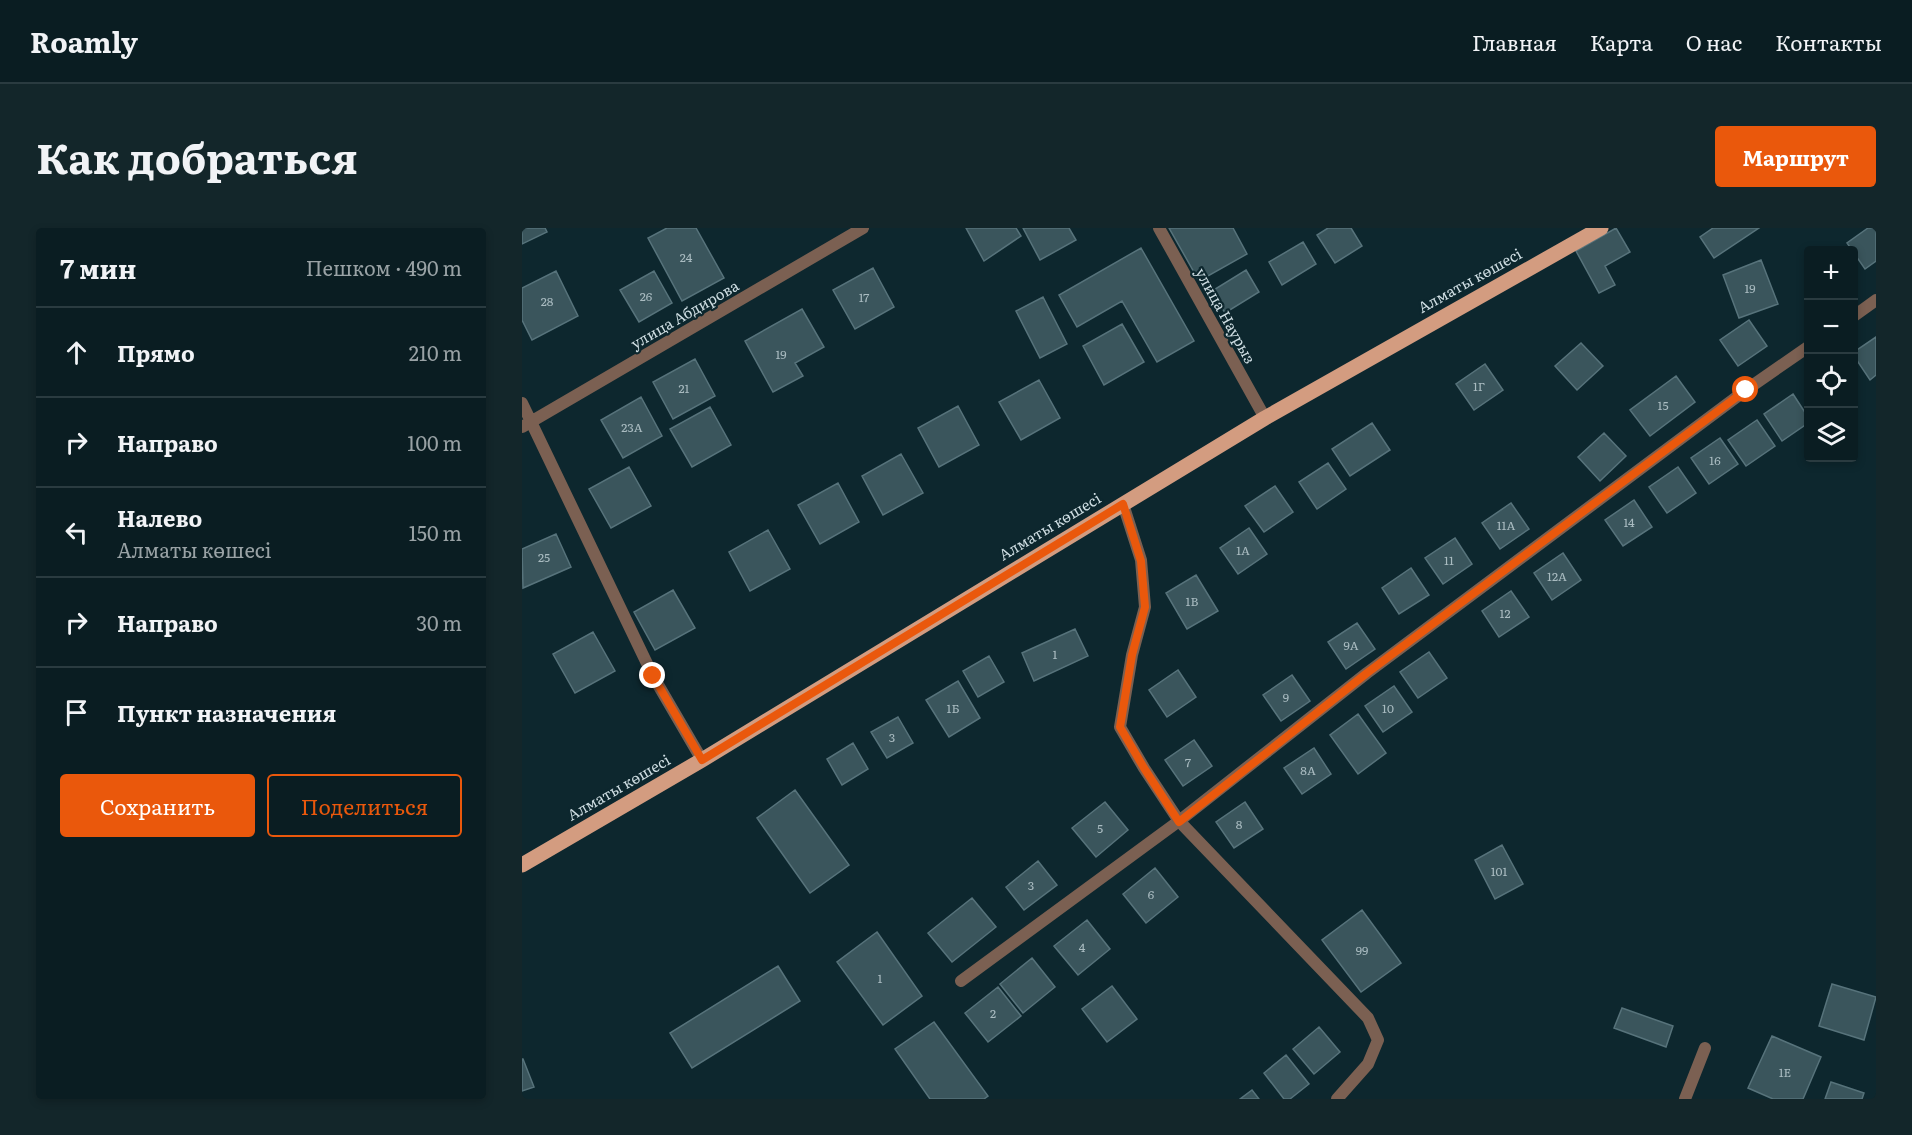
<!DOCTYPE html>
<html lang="ru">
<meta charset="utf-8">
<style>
:root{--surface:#0a1d22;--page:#13262a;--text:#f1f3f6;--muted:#99a2a5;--line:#2a3b40;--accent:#ea580c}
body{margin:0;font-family:Literata,serif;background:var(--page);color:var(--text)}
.controls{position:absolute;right:18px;top:18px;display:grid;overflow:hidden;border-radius:6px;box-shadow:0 3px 9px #0003}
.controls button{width:54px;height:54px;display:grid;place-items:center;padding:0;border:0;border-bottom:2px solid var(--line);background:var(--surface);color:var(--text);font:30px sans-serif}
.stop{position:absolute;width:18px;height:18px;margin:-14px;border:4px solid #ea580c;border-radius:50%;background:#fff}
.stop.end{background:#ea580c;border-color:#fff;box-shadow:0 2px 6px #0008}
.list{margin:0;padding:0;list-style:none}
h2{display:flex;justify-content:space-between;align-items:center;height:78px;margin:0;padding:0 24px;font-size:26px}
h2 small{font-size:20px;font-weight:400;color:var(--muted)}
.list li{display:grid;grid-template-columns:39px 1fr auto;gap:18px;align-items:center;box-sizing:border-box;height:90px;padding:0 24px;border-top:2px solid var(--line)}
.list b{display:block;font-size:22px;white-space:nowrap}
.list p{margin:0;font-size:20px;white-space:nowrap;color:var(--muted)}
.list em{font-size:20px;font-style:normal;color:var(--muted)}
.actions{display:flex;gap:12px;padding:18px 24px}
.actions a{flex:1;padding:14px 0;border:2px solid var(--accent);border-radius:6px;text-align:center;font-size:21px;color:var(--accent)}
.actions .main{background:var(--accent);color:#fff}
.icon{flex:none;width:33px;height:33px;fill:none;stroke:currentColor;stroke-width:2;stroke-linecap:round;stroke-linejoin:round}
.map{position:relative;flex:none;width:1354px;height:871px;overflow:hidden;border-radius:6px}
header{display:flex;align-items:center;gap:36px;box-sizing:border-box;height:84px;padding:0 30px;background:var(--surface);border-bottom:2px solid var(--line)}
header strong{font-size:28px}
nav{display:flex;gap:33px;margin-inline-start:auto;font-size:21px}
.intro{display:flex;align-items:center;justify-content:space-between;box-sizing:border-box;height:144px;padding:0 36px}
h1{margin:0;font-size:42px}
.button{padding:15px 27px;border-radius:6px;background:var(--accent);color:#fff;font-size:21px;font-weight:700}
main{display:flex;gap:36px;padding:0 36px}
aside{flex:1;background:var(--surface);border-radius:6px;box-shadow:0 3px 9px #0003}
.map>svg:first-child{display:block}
</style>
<header>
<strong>Roamly</strong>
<nav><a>Главная</a><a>Карта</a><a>О нас</a><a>Контакты</a></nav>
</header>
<div class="intro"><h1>Как добраться</h1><a class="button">Маршрут</a></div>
<main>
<aside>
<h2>7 мин<small>Пешком · 490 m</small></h2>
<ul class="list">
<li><svg class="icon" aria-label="ahead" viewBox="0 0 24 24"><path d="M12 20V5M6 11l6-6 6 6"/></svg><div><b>Прямо</b></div><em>210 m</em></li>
<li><svg class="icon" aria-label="right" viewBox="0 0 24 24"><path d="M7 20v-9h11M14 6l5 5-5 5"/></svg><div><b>Направо</b></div><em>100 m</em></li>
<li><svg class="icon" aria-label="left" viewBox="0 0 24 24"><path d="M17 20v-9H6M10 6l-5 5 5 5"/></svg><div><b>Налево</b><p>Алматы көшесі</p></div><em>150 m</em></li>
<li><svg class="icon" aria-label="right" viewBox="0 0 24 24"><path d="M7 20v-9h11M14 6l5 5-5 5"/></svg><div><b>Направо</b></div><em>30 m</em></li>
<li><svg class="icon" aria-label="arrive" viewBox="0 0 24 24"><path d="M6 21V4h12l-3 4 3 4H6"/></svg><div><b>Пункт назначения</b></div></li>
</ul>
<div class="actions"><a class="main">Сохранить</a><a>Поделиться</a></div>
</aside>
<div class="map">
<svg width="1354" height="871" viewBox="0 0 1354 871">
<rect width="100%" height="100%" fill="#0d272e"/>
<path fill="#3a555c" stroke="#57737b" stroke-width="1.5" d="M0 0H23L25 4 0 16Z
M145 0H174L202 50 160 73 126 10Z
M444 0H494L499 8 462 33Z
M501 0H547L554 12 518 32Z
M647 0H711L725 26 677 53Z
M806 0H829L840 18 813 35 795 7Z
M1094 0 1108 24 1083 38 1093 57 1077 65 1054 23Z
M1191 0H1237L1192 30 1178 9Z
M1346 0H1354V33L1343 41 1325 15Z
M781 14 794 36 760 57 747 34Z
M619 20 672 113 635 134 600 73 555 99 537 67Z
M1239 32 1256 76 1217 90 1201 47Z
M351 40 372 79 333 101 311 62Z
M724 42 737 64 703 85 690 63Z
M34 43 56 88 10 112 0 92V60Z
M132 43 150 75 117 94 98 62Z
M521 69 545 116 518 130 494 83Z
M280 81 302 119 273 135 281 148 251 164 223 113Z
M1227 92 1245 118 1216 138 1198 112Z
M600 96 622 134 582 157 561 118Z
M1354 109V147L1348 152 1332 128V124Z
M1059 115 1081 138 1055 162 1033 138Z
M173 131 193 168 151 191 131 154Z
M963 136 981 162 952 182 934 156Z
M1154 148 1173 174 1128 208 1108 182Z
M517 152 538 190 499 212 477 174Z
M1271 166 1286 189V195L1260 213 1242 186Z
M119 169 140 208 101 230 79 192Z
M436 178 457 217 417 239 396 200Z
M188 179 209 217 170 239 148 201Z
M1235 192 1253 218 1224 238 1206 212Z
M850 195 868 222 828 248 810 221Z
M1082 205 1104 228 1078 253 1056 229Z
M1198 210 1216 236 1187 256 1169 230Z
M379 226 401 265 361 287 340 248Z
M806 235 824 261 795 281 777 254Z
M107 239 129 278 89 300 67 261Z
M1156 239 1174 265 1145 285 1127 259Z
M316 255 337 294 298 316 276 277Z
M753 258 771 284 742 304 723 278Z
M1112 272 1130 299 1101 318 1083 292Z
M989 275 1007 301 978 321 960 295Z
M727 300 745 326 716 346 698 320Z
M246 302 268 341 228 363 207 324Z
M34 306 49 339 1 360 0 321Z
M933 310 950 336 921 356 903 330Z
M1041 325 1059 352 1030 372 1012 345Z
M889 340 907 367 877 386 860 360Z
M674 347 696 383 665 401 644 365Z
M151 362 173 400 133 422 112 384Z
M989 363 1007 389 977 409 960 383Z
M835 395 853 421 824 441 806 414Z
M553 401 566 428 512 453 500 425Z
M71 404 93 443 53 465 31 426Z
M907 424 925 450 896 470 878 444Z
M467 428 482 454 456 469 441 443Z
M656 442 674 469 645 489 627 462Z
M770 447 788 473 759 493 741 467Z
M436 453 458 490 427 509 404 472Z
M872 458 890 484 861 504 843 478Z
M836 486 864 525 836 546 808 507Z
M376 489 391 515 365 530 349 504Z
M672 512 690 538 661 558 643 532Z
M331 515 346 541 320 557 305 531Z
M792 520 809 546 780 566 762 540Z
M273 562 327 637 288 665 235 590Z
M583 574 606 602 574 629 550 600Z
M723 574 741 601 712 620 694 594Z
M980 617 1001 656 973 671 953 632Z
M516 633 535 657 502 682 484 659Z
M633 640 656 669 624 695 601 666Z
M450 670 474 699 430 734 406 705Z
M840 682 879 735 839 764 800 712Z
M565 692 588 721 556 747 532 718Z
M355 704 400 768 361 797 315 734Z
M510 730 533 759 501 785 478 756Z
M256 738 278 773 170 840 148 805Z
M1310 756 1354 769 1342 812 1297 798Z
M590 758 615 791 585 814 560 781Z
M476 759 499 788 466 814 443 785Z
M1100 780 1151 798 1144 819 1092 800Z
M412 794 466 868 462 871H408L373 821Z
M797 799 818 824 792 846 771 821Z
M1250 808 1299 829 1281 871H1251L1226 860Z
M764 827 787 856 768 871H762L742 845Z
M0 831H1L12 859 0 863Z
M1309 854 1342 865 1340 871H1303Z
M730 862 737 871H718Z"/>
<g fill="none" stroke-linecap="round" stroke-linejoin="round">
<path stroke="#7b6052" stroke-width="12" d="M637 0 743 190
M1332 88 1354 72
M0 175 131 448 180 532
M0 199 341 0
M601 276 619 332 623 379 610 427 598 499 622 540 657 593 846 790 856 812 846 836 815 871
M439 753 657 593 845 445 1224 162 1286 119
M1163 871 1183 820"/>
<path stroke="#d39c80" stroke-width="15" d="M0 637 180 532 743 190 1079 0"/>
</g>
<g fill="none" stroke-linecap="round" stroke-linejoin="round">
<path stroke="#ea580c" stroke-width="8" d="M131 448 180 532 601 276 619 333 623 379 610 427 598 499 622 540 657 594 845 445 1224 162"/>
</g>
<g text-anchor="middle" stroke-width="4.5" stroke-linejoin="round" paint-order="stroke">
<g font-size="12" fill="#a9bbc0">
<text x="164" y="34">24</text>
<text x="1228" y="65">19</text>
<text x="124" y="73">26</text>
<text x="342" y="74">17</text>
<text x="25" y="78">28</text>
<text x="259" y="131">19</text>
<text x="957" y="163">1Г</text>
<text x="162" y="165">21</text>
<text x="1141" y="182">15</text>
<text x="110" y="204">23А</text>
<text x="1193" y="237">16</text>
<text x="1107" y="299">14</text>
<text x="984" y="302">11А</text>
<text x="721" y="327">1А</text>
<text x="22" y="334">25</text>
<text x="927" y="337">11</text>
<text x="1035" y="353">12А</text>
<text x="670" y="378">1В</text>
<text x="983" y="390">12</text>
<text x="829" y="422">9А</text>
<text x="533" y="431">1</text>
<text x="764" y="474">9</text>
<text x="431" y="485">1Б</text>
<text x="866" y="485">10</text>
<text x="370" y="514">3</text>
<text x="666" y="539">7</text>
<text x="786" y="547">8А</text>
<text x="717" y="601">8</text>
<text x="578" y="605">5</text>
<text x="977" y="648">101</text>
<text x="509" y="662">3</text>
<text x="629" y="671">6</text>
<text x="560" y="724">4</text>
<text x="840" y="727">99</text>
<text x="358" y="755">1</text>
<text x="471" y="790">2</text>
<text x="1263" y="849">1Е</text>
</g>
<g font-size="15" fill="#cedde2" stroke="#0d272e">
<text transform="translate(948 53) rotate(-29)" y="5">Алматы көшесі</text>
<text transform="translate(163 87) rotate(-30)" y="5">улица Абдирова</text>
<text transform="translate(703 88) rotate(61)" y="5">улица Наурыз</text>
<text transform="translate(528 299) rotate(-31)" y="5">Алматы көшесі</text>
<text transform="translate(97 560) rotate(-30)" y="5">Алматы көшесі</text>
</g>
</g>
</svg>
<div class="controls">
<button>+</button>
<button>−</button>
<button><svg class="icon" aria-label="locate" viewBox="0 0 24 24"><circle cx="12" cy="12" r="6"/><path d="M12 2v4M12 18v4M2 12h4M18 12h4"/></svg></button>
<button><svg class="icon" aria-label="layers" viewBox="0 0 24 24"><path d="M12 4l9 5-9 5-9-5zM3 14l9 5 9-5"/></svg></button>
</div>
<div class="stop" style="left:1224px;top:162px"></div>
<div class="stop end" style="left:131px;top:448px"></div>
</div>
</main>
